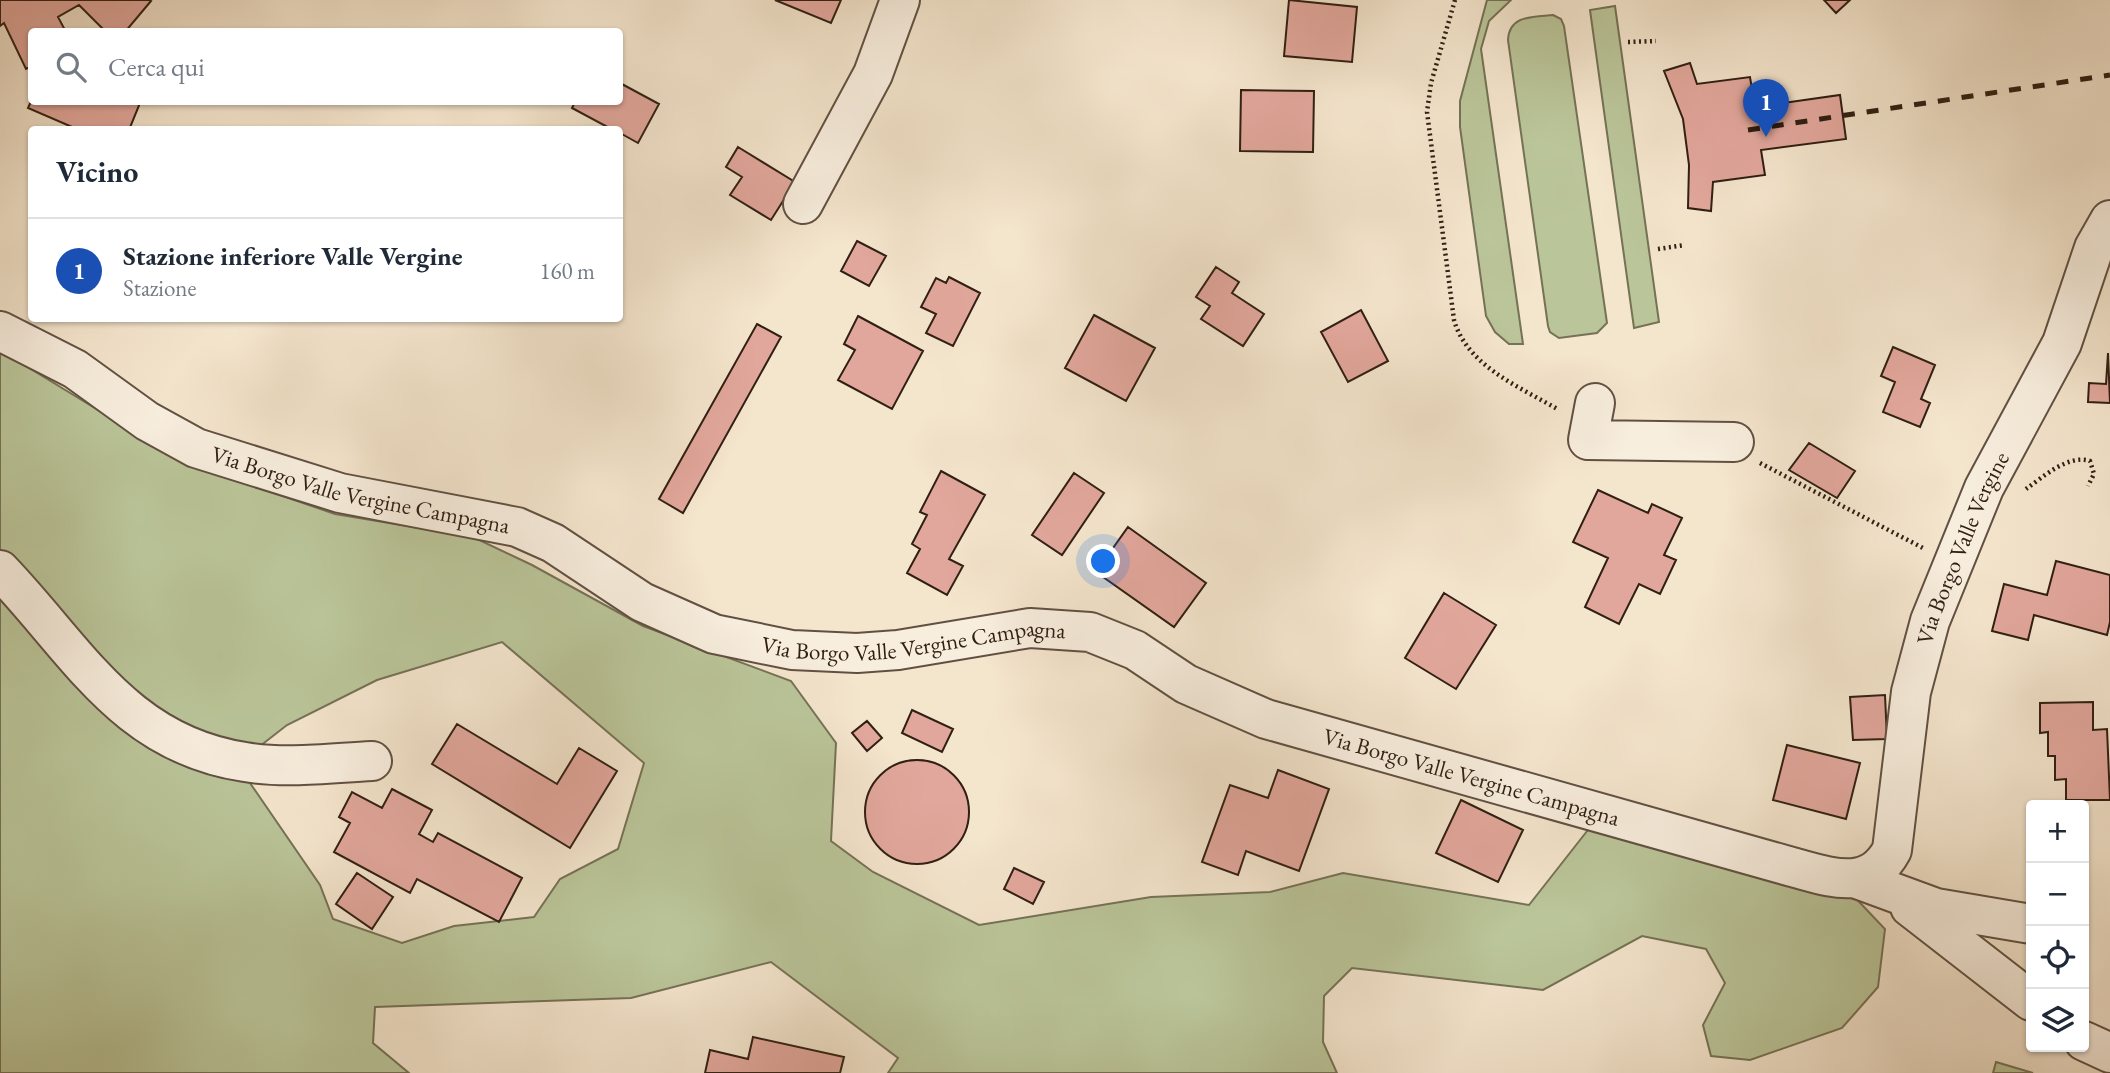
<!DOCTYPE html>
<html lang="it">
<meta charset="utf-8">
<style>
:root{--surface:#fff;--page:#f6f6f7;--text:#1f2937;--muted:#747a83;--line:#e0e1e3;--accent:#8f2418}
body{margin:0;font-family:"EB Garamond",serif;background:var(--page);color:var(--text)}
.controls{position:absolute;right:21px;bottom:21px;display:grid;overflow:hidden;border-radius:7px;box-shadow:0 2px 5px #0004}
.controls button{width:63px;height:63px;display:grid;place-items:center;padding:0;border:0;border-bottom:2px solid var(--line);background:var(--surface);color:var(--text);font:35px sans-serif}
.you{position:absolute;left:1104px;top:562px;width:24px;height:24px;margin:-18px;border:5px solid #fff;border-radius:50%;background:#1a73e8;box-shadow:0 0 0 10px #1a73e833}
.badge{display:grid;place-items:center;width:46px;height:46px;border-radius:50%;background:var(--accent);color:#fff;font-size:23px;font-weight:700}
.pin{position:absolute;translate:-50% -58px;filter:drop-shadow(0 2px 4px #0008)}
.pin::after{content:'';position:absolute;top:37px;width:24px;height:21px;background:inherit;clip-path:polygon(0 0,100% 0,50% 100%)}
.list{margin:0;padding:0;list-style:none}
h2{display:flex;justify-content:space-between;align-items:center;height:91px;margin:0;padding:0 28px;font-size:30px}
h2 small{font-size:23px;font-weight:400;color:var(--muted)}
.list li{display:grid;grid-template-columns:46px 1fr auto;gap:21px;align-items:center;box-sizing:border-box;height:105px;padding:0 28px;border-top:2px solid var(--line)}
.list b{display:block;font-size:26px;white-space:nowrap}
.list p{margin:0;font-size:23px;white-space:nowrap;color:var(--muted)}
.list em{font-size:23px;font-style:normal;color:var(--muted)}
.icon{flex:none;width:38px;height:38px;fill:none;stroke:currentColor;stroke-width:2;stroke-linecap:round;stroke-linejoin:round}
.map{position:relative;flex:none;width:2110px;height:1073px;overflow:hidden}
.search{position:absolute;background:var(--surface);box-shadow:0 2px 5px #0004;left:28px;top:28px;width:595px;height:77px;display:flex;align-items:center;gap:18px;box-sizing:border-box;padding:0 24px;border-radius:7px;color:var(--muted);font-size:26px}
.panel{position:absolute;background:var(--surface);box-shadow:0 2px 5px #0004;left:28px;top:126px;width:595px;height:196px;border-radius:7px}
.map>svg:first-child{display:block}
</style>
<div class="map">
<svg width="2110" height="1073" viewBox="0 0 2110 1073">
<rect width="100%" height="100%" fill="#f4e5cd"/>
<filter id="stains"><feTurbulence type="fractalNoise" baseFrequency=".00286" numOctaves="4"/><feColorMatrix values="0 0 0 0 .2 0 0 0 0 .09 0 0 0 0 .02 0 0 0 .5 -.17"/></filter>
<radialGradient id="worn" r=".72"><stop offset=".6" stop-color="#630" stop-opacity="0"/><stop offset="1" stop-color="#630" stop-opacity=".3"/></radialGradient>
<path fill="#bac599" stroke="#757256" stroke-width="2" fill-rule="evenodd" d="M1487 0H1511L1489 21 1481 49 1523 344H1509L1495 332 1486 316 1460 127V101Z
M1615 6 1659 322 1634 328 1590 10Z
M1553 15 1561 19 1564 26 1607 323 1597 333 1559 338 1550 332 1548 326 1508 40C1509 15 1533 17 1553 15Z
M0 350 98 410 233 479 335 514 473 537 532 565 643 626 791 681 836 743 831 841 873 872 979 925 1151 897 1270 892 1343 873 1529 905 1591 826 1845 887 1885 929 1878 987 1842 1028 1750 1060 1711 1056 1703 1025 1725 983 1706 949 1642 936 1543 990 1352 968 1324 996 1323 1042 1337 1073H888L898 1058 771 962 631 998 375 1007 373 1043 409 1073H0ZM502 642 644 763 618 849 560 879 534 917 454 926 402 943 333 919 320 885 237 764 287 725 377 680Z
M1996 1062 2033 1073H1993Z"/>
<path fill="#e2a79c" stroke="#301f13" stroke-width="2" d="M0 0H149L151 1 125 32H106L79 5 58 17 66 32H32V66L26 69 4 23 0 26Z
M775 0H841L831 23Z
M1289 0 1357 7 1352 62 1284 56Z
M1824 0H1850L1836 13Z
M1690 63 1697 84 1750 77 1755 107 1840 95 1846 139 1761 150 1765 175 1713 182 1711 211 1688 208 1689 165 1683 119 1664 71Z
M620 83 659 104 638 143 620 133V130H613L572 108 575 102H620Z
M1241 90 1314 91 1313 152 1240 151Z
M32 99V102L140 103 129 130H79L28 108Z
M738 147 795 182 771 220 730 195 742 177 726 167Z
M857 241 886 256 869 286 841 271Z
M1216 267 1239 282 1232 293 1264 314 1243 346 1201 319 1210 306 1196 297Z
M949 277 980 293 953 346 926 333 936 314 921 307 936 278 946 283Z
M1361 310 1388 361 1348 382 1321 332Z
M1094 315 1155 348 1126 401 1065 368Z
M858 316 923 351 892 409 838 380 855 350 844 344Z
M757 324 781 337 683 513 659 499Z
M1893 347 1935 365 1921 399 1930 403 1920 427 1883 412 1895 382 1881 376Z
M2108 353 2110 403 2088 402 2089 383 2106 384Z
M1809 443 1855 471 1837 498 1789 470Z
M941 471 985 495 949 559 963 566 947 595 907 573 920 549 912 544 927 515 920 512Z
M1074 473 1104 493 1062 555 1032 535Z
M1598 490 1648 513 1652 504 1682 518 1664 555 1676 560 1660 594 1639 584 1619 624 1585 607 1608 558 1573 542Z
M1128 527 1206 583 1174 627 1096 572Z
M2056 561 2110 575V622L2107 635 2034 615 2028 640 1992 631 2004 584 2047 595Z
M1444 593 1496 625 1456 689 1405 658Z
M1885 695 1887 739 1853 740 1850 697Z
M2093 702V730L2107 729 2110 800H2066V779L2055 780V756H2048V732L2040 733V703Z
M912 710 953 729 942 752 902 733Z
M867 721 882 738 867 751 852 733Z
M457 724 557 784 579 748 617 771 570 848 432 764Z
M1787 745 1860 763 1846 819 1773 800Z
M865 812a52 52 0 1 1 104 0a52 52 0 1 1-104 0Z
M1278 770 1329 789 1299 871 1246 851 1238 875 1202 862 1230 785 1268 798Z
M392 789 432 810 419 834 433 842 438 833 522 878 499 922 417 879 410 893 334 852 350 823 339 817 352 792 382 808Z
M1461 800 1523 830 1498 882 1436 853Z
M1014 868 1044 882 1033 904 1004 889Z
M357 873 393 897 372 929 336 904Z
M753 1037 844 1057 840 1073H705L710 1050 748 1059Z"/>
<g fill="none" stroke-linecap="round" stroke-linejoin="round">
<g stroke="#615042" stroke-width="42">
<g id="minor">
<path d="M803 204 873 74 900 0"/>
<path id="s1" d="M0 331 75 369 147 421 196 448 340 493 517 527 553 543 642 602 714 634 792 650 857 653 898 650 1030 628 1090 632 1135 650 1186 684 1266 719 1792 867C1830 877 1869 893 1892 850L1911 692 1930 621 1984 488 2062 343 2094 248 2110 220"/>
<path d="M1595 403 1588 440 1734 442"/>
<path d="M0 570C77 650 124 744 245 762 286 769 331 763 372 761"/>
<path d="M1857 879 1936 908 2031 924"/>
<path d="M1910 907 2031 1001"/>
<path d="M2084 1041 2110 1053"/>
</g>
</g>
<path stroke="#301f13" stroke-width="4.5" stroke-dasharray="2 3.5" stroke-linecap="butt" d="M1455 0 1431 83 1427 112 1454 320C1467 366 1520 387 1559 410
M1628 42 1656 41
M1658 249 1685 245
M1760 463 1923 548
M2026 489C2043 477 2068 454 2090 461L2094 474 2088 486"/>
<use href="#minor" stroke="#f8eede" stroke-width="38"/>
<path stroke="#301f13" stroke-width="5" stroke-dasharray="12 12" stroke-linecap="butt" d="M1748 130 2110 75"/>
</g>
<g text-anchor="middle" stroke-width="6" stroke-linejoin="round" paint-order="stroke">
<g font-size="23" fill="#301f13" stroke="#f8eede">
<text dy="8" stroke="none"><textPath href="#s1" startOffset="399">Via Borgo Valle Vergine Campagna</textPath></text>
<text dy="8" stroke="none"><textPath href="#s1" startOffset="2333">Via Borgo Valle Vergine</textPath></text>
<text dy="8" stroke="none"><textPath href="#s1" startOffset="987">Via Borgo Valle Vergine Campagna</textPath></text>
<text dy="8" stroke="none"><textPath href="#s1" startOffset="1575">Via Borgo Valle Vergine Campagna</textPath></text>
</g>
</g>
<rect width="100%" height="100%" filter="url(#stains)"/>
<rect width="100%" height="100%" fill="url(#worn)"/>
</svg>
<div class="controls">
<button>+</button>
<button>−</button>
<button><svg class="icon" aria-label="locate" viewBox="0 0 24 24"><circle cx="12" cy="12" r="6"/><path d="M12 2v4M12 18v4M2 12h4M18 12h4"/></svg></button>
<button><svg class="icon" aria-label="layers" viewBox="0 0 24 24"><path d="M12 4l9 5-9 5-9-5zM3 14l9 5 9-5"/></svg></button>
</div>
<div class="you"></div>
<div class="pin badge" style="left:1766px;top:137px;background:#1a4fb4">1</div>
<div class="search"><svg class="icon" aria-label="search" viewBox="0 0 24 24"><circle cx="10" cy="10" r="6"/><path d="M15 15l6 6"/></svg>Cerca qui</div>
<section class="panel">
<h2>Vicino<small></small></h2>
<ul class="list">
<li><span class="badge" style="background:#1a4fb4">1</span><div><b>Stazione inferiore Valle Vergine</b><p>Stazione</p></div><em>160 m</em></li>
</ul>
</section>
</div>
